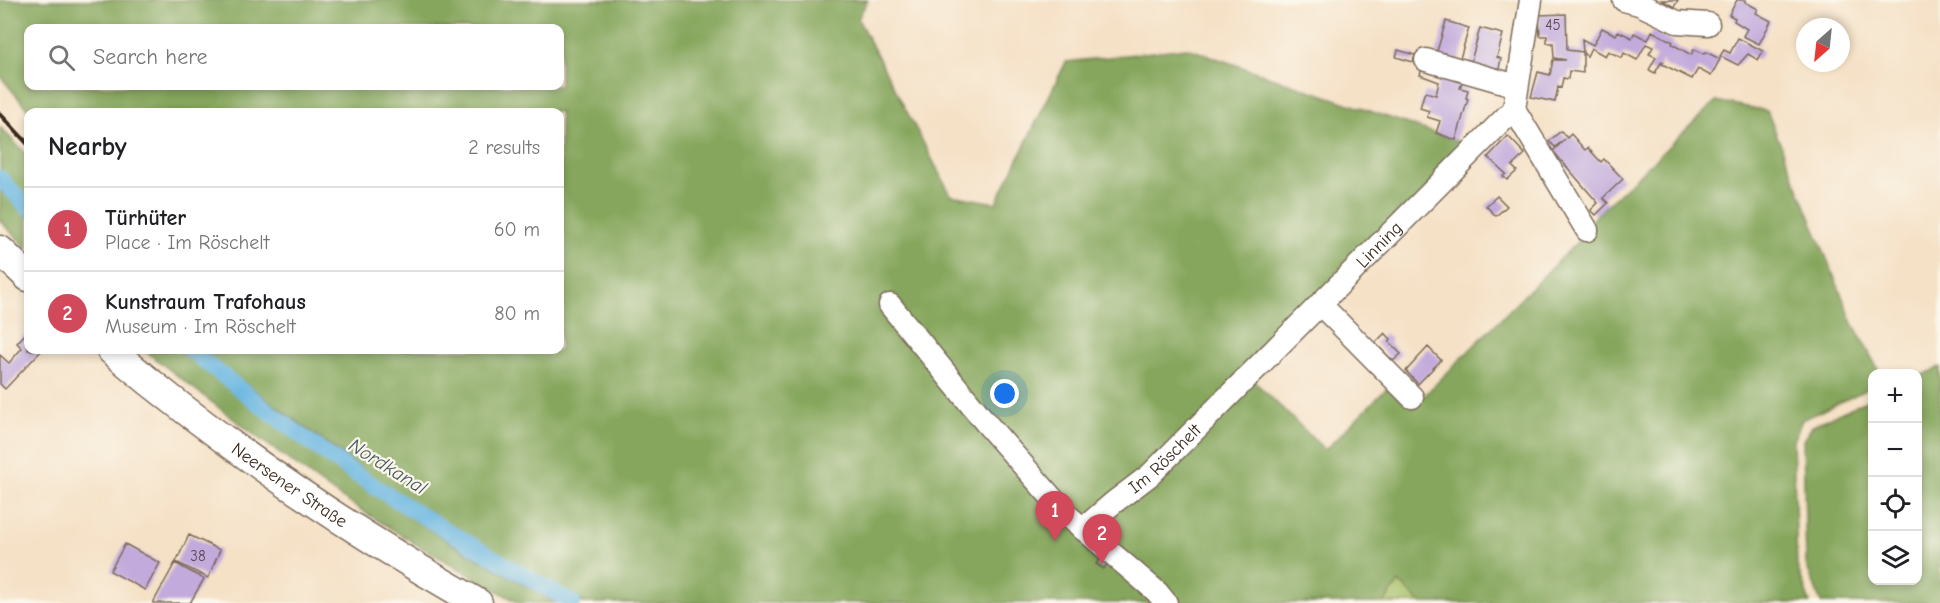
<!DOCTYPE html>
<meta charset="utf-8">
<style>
:root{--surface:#fff;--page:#f2f2f2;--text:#202124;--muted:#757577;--line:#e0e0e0;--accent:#d1495b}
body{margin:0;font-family:"Comic Neue",sans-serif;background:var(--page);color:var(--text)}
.controls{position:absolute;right:18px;bottom:18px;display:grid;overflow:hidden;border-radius:12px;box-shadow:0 3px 9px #0003}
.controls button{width:54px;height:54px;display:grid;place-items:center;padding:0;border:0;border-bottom:2px solid var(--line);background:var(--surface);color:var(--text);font:30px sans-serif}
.compass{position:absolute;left:1796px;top:18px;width:54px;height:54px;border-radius:50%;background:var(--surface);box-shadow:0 3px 9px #0003;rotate:207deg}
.you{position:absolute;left:1005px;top:394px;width:21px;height:21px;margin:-15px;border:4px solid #fff;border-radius:50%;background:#1a73e8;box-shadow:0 0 0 9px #1a73e833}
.badge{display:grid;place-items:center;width:39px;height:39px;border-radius:50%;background:var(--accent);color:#fff;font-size:20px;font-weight:700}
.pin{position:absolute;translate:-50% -50px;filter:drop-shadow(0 2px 3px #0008)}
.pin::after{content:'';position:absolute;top:32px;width:21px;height:18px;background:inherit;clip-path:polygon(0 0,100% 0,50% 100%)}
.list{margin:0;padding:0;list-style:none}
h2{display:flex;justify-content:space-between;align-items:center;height:78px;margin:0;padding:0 24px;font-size:26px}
h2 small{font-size:20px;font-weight:400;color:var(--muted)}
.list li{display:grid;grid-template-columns:39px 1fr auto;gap:18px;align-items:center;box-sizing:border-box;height:84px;padding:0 24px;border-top:2px solid var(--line)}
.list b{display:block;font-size:22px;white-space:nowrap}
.list p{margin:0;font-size:20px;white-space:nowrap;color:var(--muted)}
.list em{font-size:20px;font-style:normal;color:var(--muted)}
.icon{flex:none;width:33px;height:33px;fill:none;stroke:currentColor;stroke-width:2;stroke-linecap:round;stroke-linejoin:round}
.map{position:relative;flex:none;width:1940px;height:603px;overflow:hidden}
.search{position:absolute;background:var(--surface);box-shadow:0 3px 9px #0003;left:24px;top:24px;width:540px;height:66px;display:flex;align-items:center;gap:15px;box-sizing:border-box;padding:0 21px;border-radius:12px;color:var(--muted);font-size:22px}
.panel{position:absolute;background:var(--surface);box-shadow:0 3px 9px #0003;left:24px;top:108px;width:540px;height:246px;border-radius:12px}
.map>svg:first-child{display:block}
</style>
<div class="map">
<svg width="1940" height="603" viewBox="0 0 1940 603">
<rect width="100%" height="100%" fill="#fbf7ec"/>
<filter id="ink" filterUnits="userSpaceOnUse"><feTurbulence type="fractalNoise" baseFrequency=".0167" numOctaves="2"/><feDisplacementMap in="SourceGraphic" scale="12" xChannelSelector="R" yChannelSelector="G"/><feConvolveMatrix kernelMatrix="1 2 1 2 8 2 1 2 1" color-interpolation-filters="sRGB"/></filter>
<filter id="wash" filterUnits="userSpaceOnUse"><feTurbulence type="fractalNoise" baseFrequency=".008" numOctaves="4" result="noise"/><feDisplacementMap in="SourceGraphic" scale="24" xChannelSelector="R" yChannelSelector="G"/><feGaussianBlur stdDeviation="1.35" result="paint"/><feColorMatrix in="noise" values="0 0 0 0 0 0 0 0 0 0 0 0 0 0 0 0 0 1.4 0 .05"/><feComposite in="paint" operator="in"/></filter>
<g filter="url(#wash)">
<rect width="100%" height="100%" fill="#f5e1c6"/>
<path fill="#a7c066" stroke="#717542" stroke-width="1.5" d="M0 170 28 199V218L0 189Z
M178 350H199L380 482 472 538 585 603H557L462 550 391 505 288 433Z
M1399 582 1421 603H1384Z"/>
<path fill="#85a65b" stroke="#60683c" stroke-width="1.5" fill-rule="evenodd" d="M0 0H868L858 19 951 195 996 203 1066 62 1187 48 1469 145 1254 381 1325 450 1392 383 1415 405 1584 235 1580 231 1716 101 1767 111 1853 323 1880 373 1872 374V387L1802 420 1793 441 1797 566 1810 603H1421L1399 582 1384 603H585L472 538 380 482 199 350H560V112H30L0 76ZM28 28H560V86H28Z
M0 127 28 156V199L0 170Z
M0 189 28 218V249L0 221Z
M144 350H178L288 433 391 505 463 550 557 603H519L419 546 337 495 257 437Z
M1940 367V603H1821L1806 564 1803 440 1812 426 1872 398V580H1918V377Z"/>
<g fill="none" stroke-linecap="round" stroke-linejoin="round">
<path stroke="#66b5e1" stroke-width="16" d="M0 178 28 208
M190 350C244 392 297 435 354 473 425 520 500 561 573 603"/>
</g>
<g id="blocks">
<path fill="#c2aadc" d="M1662 0H1678L1674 7Z
M1737 0H1746L1745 2 1758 9 1756 13 1771 21 1759 44 1743 36 1747 29 1734 21 1735 18 1729 15Z
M1566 14 1567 50 1583 52V73L1569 71 1568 79 1563 78 1561 88 1558 87 1555 102 1531 97 1538 72 1550 75 1553 60H1566L1554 58 1553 43H1547V36H1540L1539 15Z
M1446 21 1469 28 1458 65 1435 58Z
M1480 28 1503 34 1497 57 1501 59 1498 73 1470 65Z
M1602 28 1616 35 1618 31 1632 38 1634 33 1648 40 1652 31 1673 42 1672 44 1691 55 1694 49 1704 54 1706 52 1720 59 1711 76 1698 69 1692 79 1662 64 1664 62 1662 61 1655 73 1649 70 1656 57 1649 54 1653 47 1646 44 1637 60 1624 53 1622 58 1608 51 1605 56 1591 48 1587 56 1583 53 1582 39 1593 45Z
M1738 38 1763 51 1758 60 1748 54 1738 65 1720 56 1724 50 1730 53Z
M1398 50 1415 55 1413 62 1396 57Z
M1422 67 1463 79 1460 88 1468 90 1466 98 1468 99 1456 140 1436 133 1440 121 1427 117 1429 111 1420 108 1424 94 1426 92 1436 95 1439 82 1420 75Z
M1561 131 1567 138 1571 134 1585 150 1588 148 1601 162 1604 159 1623 179 1603 198 1608 203 1596 215 1591 210 1598 203 1553 151 1565 139 1555 147 1549 141Z
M1508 136 1525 154 1512 166 1517 171 1507 180 1503 176 1506 174 1488 157Z
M1497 196 1507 206 1496 216 1486 206Z
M28 331V350H42L5 389 0 384V355L9 363 22 348 17 343Z
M1385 333 1391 339 1389 342 1401 354 1393 361 1375 343Z
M1428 347 1441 360 1418 384 1406 371Z
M189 535 220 550 208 578 176 562Z
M125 544 160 563 145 590 110 571Z
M1100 559 1107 564 1104 569 1096 564Z
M175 563 204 579 190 603H153Z"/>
</g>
</g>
<g filter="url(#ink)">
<use href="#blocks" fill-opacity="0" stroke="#7c6a59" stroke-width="1.5"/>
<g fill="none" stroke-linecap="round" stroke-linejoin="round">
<g stroke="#7c6a59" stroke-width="25">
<g id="minor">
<path d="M1624 0 1639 4 1677 22 1708 24"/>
<path d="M1426 60 1517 86"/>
<path d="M1514 109 1587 230"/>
<path d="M1320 304 1412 397"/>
<path d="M890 305 986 423 1067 515 1157 592 1166 603"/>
<path id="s1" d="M1083 529 1113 503 1150 475 1514 109 1531 0"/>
</g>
</g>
<g stroke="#7c6a59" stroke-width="31">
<g id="major">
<path d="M0 250 28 277"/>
<path id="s2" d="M111 350C225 447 348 529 478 603"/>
</g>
</g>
<use href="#minor" stroke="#fff" stroke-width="22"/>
<use href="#major" stroke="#fff" stroke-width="28"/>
<path stroke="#3b2a1e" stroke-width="4.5" d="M0 114 28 144"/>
</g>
</g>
<g text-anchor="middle" stroke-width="4.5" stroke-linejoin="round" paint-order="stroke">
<g font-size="15" fill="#5d4a4e">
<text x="1553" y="30">45</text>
<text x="198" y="561">38</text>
</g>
<g font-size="18" fill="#3b2a1e" stroke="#fbf7ec">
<text dy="6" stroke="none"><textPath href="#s1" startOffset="411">Linning</textPath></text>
<text dy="6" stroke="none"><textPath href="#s1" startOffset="108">Im Röschelt</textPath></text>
<text dy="6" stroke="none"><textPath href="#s2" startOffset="224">Neersener Straße</textPath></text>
</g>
<g font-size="20" font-style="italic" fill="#4a5b62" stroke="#fbf7ec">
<text transform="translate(388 466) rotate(32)" y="7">Nordkanal</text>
</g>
</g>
</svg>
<div class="controls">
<button>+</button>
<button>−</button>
<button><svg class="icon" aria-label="locate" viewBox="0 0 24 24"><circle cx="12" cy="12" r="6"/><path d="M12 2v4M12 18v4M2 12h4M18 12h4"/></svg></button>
<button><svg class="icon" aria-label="layers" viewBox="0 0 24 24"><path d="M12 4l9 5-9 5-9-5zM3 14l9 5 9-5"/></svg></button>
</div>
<svg class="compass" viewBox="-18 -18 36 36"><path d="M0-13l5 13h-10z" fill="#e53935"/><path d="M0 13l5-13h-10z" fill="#757577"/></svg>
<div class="you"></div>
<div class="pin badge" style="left:1055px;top:541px">1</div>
<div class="pin badge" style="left:1102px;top:564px">2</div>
<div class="search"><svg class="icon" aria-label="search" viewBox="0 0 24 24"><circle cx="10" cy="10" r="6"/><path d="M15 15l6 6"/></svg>Search here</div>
<section class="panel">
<h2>Nearby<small>2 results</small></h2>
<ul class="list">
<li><span class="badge">1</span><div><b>Türhüter</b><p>Place · Im Röschelt</p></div><em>60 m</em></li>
<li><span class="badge">2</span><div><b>Kunstraum Trafohaus</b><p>Museum · Im Röschelt</p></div><em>80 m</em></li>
</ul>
</section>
</div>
